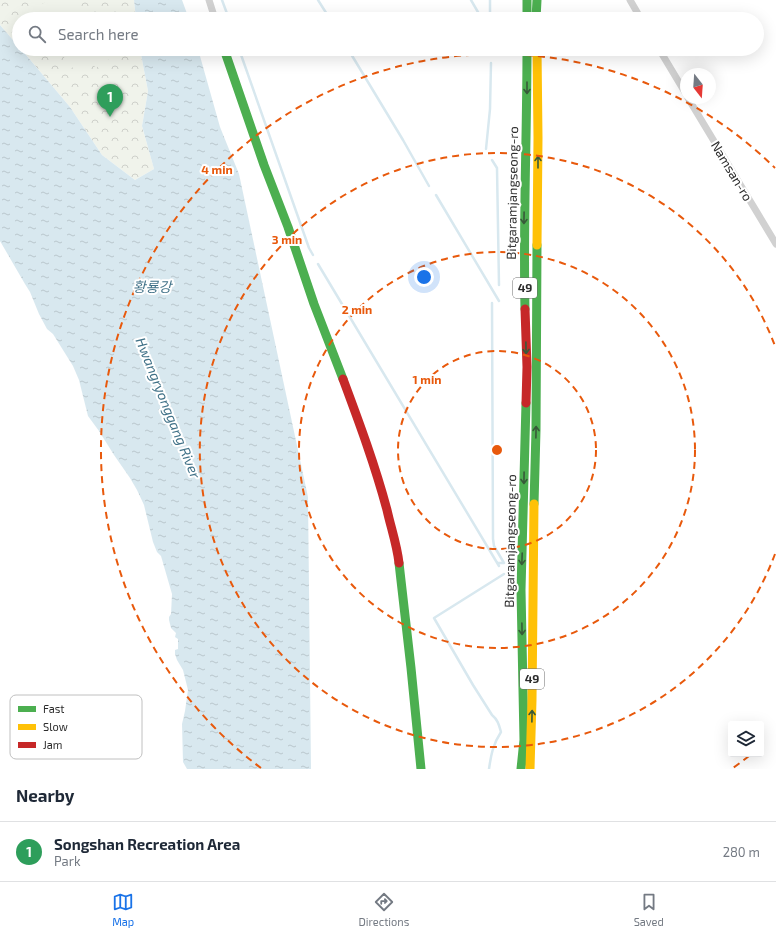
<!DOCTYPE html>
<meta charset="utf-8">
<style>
:root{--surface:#fff;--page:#f6f6f7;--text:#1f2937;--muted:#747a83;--line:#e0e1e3;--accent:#1a73e8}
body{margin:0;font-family:"Exo 2","Noto Sans KR",sans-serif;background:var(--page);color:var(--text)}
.controls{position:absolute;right:12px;bottom:12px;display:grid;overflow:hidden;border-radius:4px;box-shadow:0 4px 16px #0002}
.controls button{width:36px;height:36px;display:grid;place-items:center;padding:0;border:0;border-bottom:1px solid var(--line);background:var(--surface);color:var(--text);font:20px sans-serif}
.compass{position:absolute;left:680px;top:68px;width:36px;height:36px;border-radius:50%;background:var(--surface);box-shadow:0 4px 16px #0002;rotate:163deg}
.you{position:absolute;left:424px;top:277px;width:14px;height:14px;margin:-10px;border:3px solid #fff;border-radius:50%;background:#1a73e8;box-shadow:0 0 0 6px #1a73e833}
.badge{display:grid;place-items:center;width:26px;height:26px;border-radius:50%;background:var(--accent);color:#fff;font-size:13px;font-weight:700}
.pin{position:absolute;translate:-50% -33px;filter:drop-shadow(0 1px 2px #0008)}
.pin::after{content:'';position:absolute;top:21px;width:14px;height:12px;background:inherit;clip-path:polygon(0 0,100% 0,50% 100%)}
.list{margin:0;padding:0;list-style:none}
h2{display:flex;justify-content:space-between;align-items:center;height:52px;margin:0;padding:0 16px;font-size:17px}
h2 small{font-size:13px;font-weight:400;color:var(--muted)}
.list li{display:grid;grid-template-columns:26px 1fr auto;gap:12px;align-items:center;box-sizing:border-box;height:60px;padding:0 16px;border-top:1px solid var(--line)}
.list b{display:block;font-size:15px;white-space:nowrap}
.list p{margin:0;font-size:13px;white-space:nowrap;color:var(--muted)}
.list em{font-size:13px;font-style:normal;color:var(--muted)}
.icon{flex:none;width:22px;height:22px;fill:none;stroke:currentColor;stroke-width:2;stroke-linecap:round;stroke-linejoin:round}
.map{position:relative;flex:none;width:776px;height:769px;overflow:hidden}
.search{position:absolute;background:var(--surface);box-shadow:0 4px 16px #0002;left:12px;right:12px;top:12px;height:44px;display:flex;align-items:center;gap:10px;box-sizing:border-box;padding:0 14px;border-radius:22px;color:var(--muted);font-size:15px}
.sheet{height:112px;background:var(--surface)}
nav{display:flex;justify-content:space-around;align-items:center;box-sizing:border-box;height:56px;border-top:1px solid var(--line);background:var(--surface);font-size:11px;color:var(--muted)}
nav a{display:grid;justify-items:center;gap:2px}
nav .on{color:var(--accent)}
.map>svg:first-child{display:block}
</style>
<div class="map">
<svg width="776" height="769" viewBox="0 0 776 769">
<defs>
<pattern id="forest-crowns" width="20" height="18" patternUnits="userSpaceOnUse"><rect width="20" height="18" fill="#f0f3eb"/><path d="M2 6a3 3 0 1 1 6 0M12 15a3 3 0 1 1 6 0" fill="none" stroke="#ced0ca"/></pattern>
<pattern id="water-ripples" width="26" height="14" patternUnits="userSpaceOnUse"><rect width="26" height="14" fill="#d8e8ef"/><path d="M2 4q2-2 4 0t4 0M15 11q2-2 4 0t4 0" fill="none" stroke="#bac7cd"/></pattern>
</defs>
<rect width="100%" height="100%" fill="#fff"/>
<path fill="url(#forest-crowns)" d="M0 0H134L136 19H19V47L0 25Z
M21 49H140L148 91 142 126 154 169 135 180 102 155 70 107Z"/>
<path fill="#f0f3eb" d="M59 0H68L83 19H38L32 12 46 1 50 6Z
M57 49H106L112 57 96 68 92 63 77 73Z"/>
<path fill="url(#water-ripples)" d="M134 0H182L189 19H136Z
M0 25 19 47V49H21L70 107 102 155 135 180 154 169 142 126 148 91 140 49H198L220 127 239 174 308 497 311 769H187L183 762 182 724 185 711 188 690 183 670 177 660 175 654V650L178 649V639L175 637 176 633 171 628 169 620V617L171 614 172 594 161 556 157 552 153 542 144 505 137 490 130 478 114 455 99 431 88 416 79 380 73 366 53 334 47 329 39 314 30 292 25 284 0 241Z"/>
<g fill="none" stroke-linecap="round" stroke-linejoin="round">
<path stroke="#d8e8ef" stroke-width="2.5" d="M222 0 229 19
M318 0 330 19
M471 0 482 19
M490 19V0
M239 49 309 248 313 255
M348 49 403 140 429 186
M486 149 490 109 491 63
M492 160 497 168 499 285
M436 195 499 301
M318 264 499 566
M492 303 493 539 494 546 504 563H498
M489 769C491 755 493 744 501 732 499 725 498 720 492 715L473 685 434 618 504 574"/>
<path stroke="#d1d1d1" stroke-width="7" d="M209 0 215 19
M630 0 641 19
M659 49 686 94
M688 98 776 244"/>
<path stroke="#4caf50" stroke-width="9" d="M527 0V19
M536 19 537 0
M224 49 264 165 288 227 314 304 343 379
M525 309C523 222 527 136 527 49
M534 504 536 430 537 245
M399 563 411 668 421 769
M521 769 524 740 521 590 526 403"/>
<path stroke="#ffc107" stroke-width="9" d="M537 49 538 138 537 245
M530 769 532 700 534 504"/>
<path stroke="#c62828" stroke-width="9" d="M525 309 527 367 526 403
M343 379C359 422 375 465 387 510 391 528 397 545 399 563"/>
</g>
<defs><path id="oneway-shaft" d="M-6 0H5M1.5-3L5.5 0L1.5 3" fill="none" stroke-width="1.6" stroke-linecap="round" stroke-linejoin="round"/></defs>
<g stroke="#375a39">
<use href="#oneway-shaft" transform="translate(527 88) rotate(90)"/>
<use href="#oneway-shaft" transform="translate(538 162) rotate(-90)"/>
<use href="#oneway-shaft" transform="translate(524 218) rotate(91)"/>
<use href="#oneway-shaft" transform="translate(526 348) rotate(89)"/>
<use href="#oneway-shaft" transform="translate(536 432) rotate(-89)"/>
<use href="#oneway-shaft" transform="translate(524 478) rotate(91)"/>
<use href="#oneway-shaft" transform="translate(522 559) rotate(92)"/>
<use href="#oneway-shaft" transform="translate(522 629) rotate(89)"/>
<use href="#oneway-shaft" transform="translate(532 716) rotate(-89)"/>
</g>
<g fill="none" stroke="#e8590c" stroke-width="2" stroke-dasharray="7 5">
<circle cx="497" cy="450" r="99"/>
<circle cx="497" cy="450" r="198"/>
<path d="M775 554A297 297 0 1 1 775 346"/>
<path d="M749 756A396 396 0 0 1 733 768M261 768A396 396 0 1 1 775 168"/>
</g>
<g text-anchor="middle" stroke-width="4" stroke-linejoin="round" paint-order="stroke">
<g fill="#fff" stroke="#6b6b6b" stroke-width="1">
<rect x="513" y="278" width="24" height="20" rx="3"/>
<rect x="520" y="669" width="24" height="20" rx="3"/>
</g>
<g font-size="12" font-weight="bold" fill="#2c2c2c">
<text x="525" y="292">49</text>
<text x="532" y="683">49</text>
</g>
<g font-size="13" fill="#2c2c2c" stroke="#fff">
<text transform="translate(732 171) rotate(59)" y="5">Namsan-ro</text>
<text transform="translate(512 193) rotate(-89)" y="5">Bitgaramjangseong-ro</text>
<text transform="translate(510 541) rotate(-89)" y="5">Bitgaramjangseong-ro</text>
</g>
<g font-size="14" font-style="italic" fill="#417288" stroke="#fff">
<text x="152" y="292">황룡강</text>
<text transform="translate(168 408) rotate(68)" y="5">Hwangryonggang River</text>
</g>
</g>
<rect x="10" y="695" width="132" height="64" rx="6" fill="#fff" stroke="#c0c0c0" stroke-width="1"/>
<rect x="18" y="706" width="18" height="6" fill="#4caf50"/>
<rect x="18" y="724" width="18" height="6" fill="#ffc107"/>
<rect x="18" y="742" width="18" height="6" fill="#c62828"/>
<g font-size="11" fill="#2c2c2c">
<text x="43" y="713">Fast</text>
<text x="43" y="731">Slow</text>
<text x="43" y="749">Jam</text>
</g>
<circle cx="497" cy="450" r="6" fill="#e8590c" stroke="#fff" stroke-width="2"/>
<g font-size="12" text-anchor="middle" font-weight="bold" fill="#e8590c" stroke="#fff" stroke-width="4" stroke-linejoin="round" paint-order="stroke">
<text x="217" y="174">4 min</text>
<text x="287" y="244">3 min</text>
<text x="357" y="314">2 min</text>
<text x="427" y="384">1 min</text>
</g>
</svg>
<div class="controls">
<button><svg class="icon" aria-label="layers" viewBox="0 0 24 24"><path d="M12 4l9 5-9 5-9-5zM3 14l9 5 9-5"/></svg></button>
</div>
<svg class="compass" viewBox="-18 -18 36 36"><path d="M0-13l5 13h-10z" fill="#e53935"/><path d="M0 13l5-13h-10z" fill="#747a83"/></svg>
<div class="you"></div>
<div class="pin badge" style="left:110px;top:117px;background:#2e9e5b">1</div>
<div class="search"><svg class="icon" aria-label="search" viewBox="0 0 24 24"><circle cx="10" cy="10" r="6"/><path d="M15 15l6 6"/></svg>Search here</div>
</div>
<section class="sheet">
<h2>Nearby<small></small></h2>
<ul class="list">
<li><span class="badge" style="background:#2e9e5b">1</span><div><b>Songshan Recreation Area</b><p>Park</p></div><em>280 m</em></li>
</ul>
</section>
<nav>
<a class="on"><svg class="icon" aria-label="map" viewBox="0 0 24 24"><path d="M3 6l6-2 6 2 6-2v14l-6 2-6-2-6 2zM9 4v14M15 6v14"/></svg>Map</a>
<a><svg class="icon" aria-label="directions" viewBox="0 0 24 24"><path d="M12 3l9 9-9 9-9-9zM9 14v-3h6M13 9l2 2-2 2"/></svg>Directions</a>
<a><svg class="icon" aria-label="saved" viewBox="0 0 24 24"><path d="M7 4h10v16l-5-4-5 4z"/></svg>Saved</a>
</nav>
